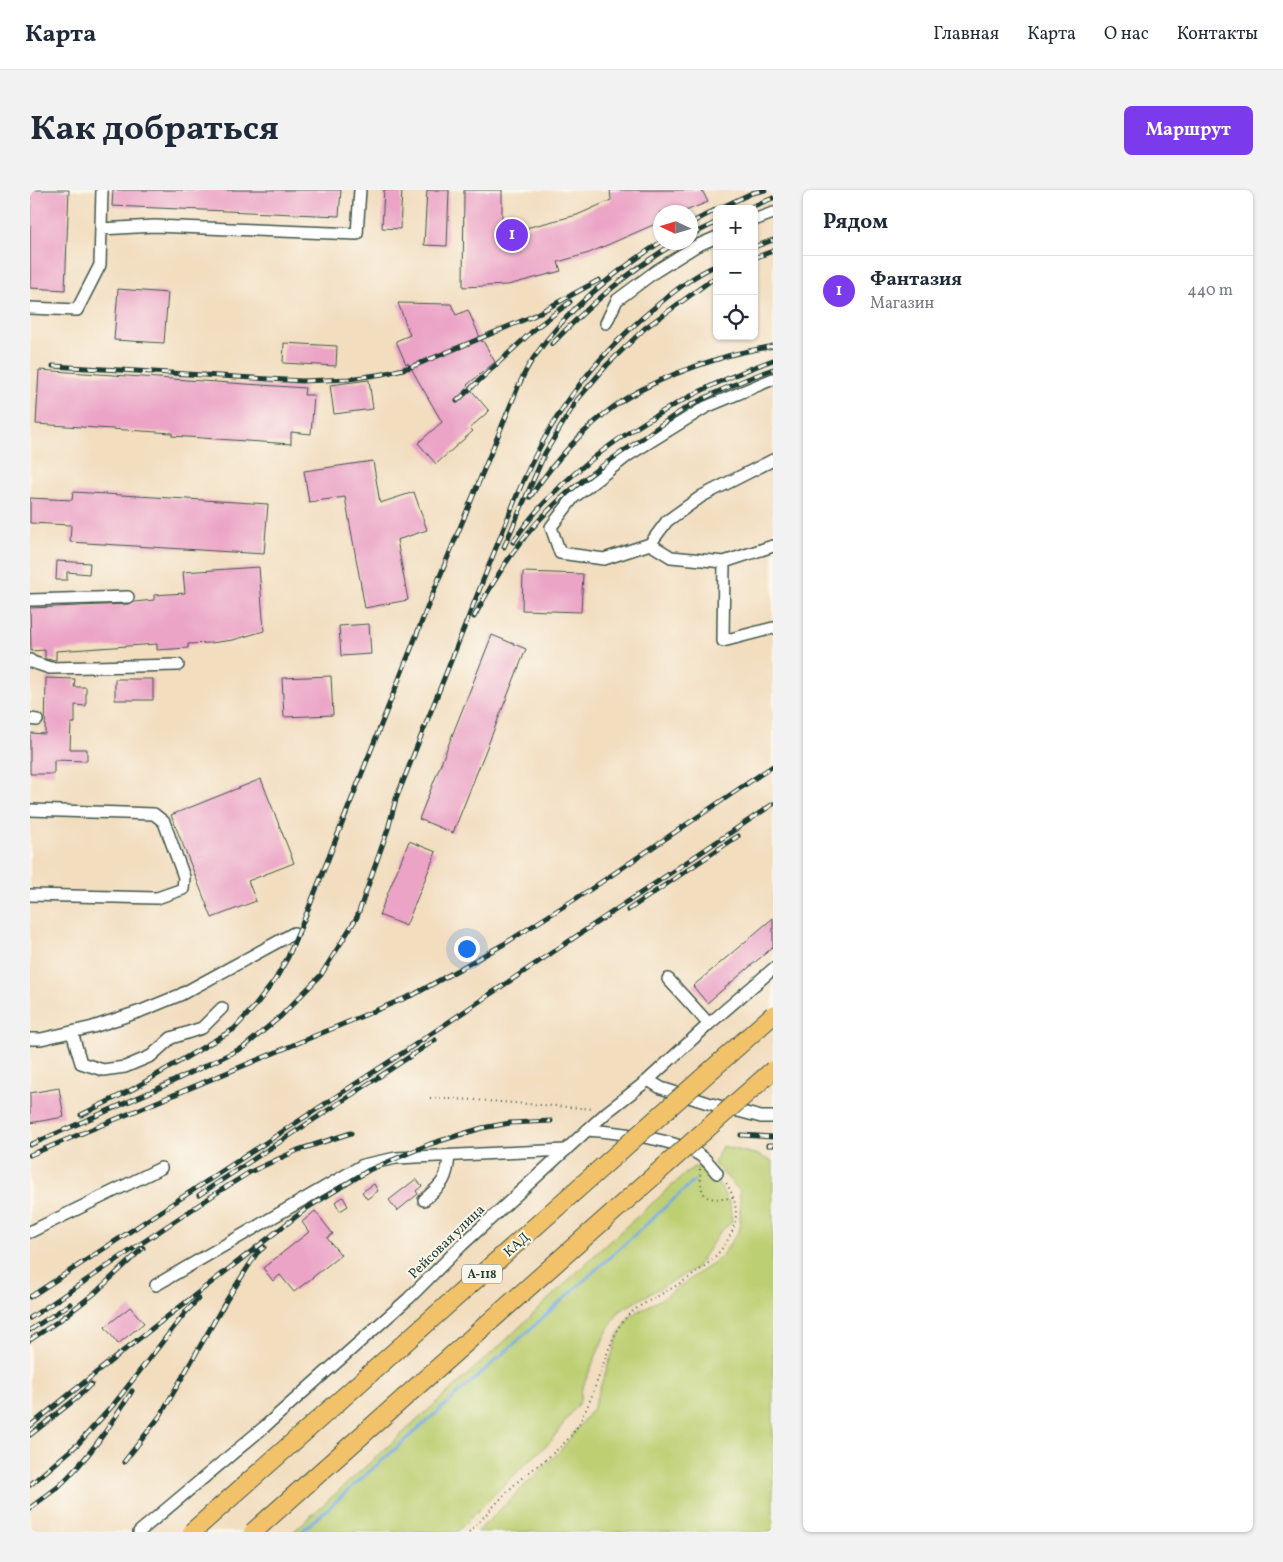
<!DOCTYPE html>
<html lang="ru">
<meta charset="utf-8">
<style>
:root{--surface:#fff;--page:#f2f2f3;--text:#1f2937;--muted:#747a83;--line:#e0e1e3;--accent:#7c3aed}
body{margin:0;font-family:Vollkorn,serif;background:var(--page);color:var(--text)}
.controls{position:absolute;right:15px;top:15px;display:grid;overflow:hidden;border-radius:8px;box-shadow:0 1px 4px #0004}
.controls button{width:45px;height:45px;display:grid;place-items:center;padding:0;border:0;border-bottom:1px solid var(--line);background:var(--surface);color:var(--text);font:25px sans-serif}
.compass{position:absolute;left:623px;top:15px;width:45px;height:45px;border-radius:50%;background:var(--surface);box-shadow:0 1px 4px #0004;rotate:274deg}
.you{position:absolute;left:436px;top:758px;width:18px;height:18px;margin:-12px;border:4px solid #fff;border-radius:50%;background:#1a73e8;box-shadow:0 0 0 8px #1a73e833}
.badge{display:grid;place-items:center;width:32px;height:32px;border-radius:50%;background:var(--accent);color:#fff;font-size:16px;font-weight:700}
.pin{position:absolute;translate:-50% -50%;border:2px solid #fff;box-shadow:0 1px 5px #0006}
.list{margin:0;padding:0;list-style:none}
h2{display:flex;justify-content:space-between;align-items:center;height:65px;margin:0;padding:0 20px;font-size:21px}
h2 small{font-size:16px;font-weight:400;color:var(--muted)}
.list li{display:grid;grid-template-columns:32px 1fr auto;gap:15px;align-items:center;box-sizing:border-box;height:70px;padding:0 20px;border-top:1px solid var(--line)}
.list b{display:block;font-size:19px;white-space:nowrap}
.list p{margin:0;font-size:16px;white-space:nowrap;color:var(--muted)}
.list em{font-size:16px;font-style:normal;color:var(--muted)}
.icon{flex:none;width:28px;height:28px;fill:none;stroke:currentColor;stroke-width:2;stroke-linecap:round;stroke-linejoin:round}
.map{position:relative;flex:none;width:743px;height:1342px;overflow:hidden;border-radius:8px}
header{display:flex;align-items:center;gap:30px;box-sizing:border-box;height:70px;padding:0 25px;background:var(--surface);border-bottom:1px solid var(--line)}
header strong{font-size:24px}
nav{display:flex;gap:28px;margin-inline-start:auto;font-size:18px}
.intro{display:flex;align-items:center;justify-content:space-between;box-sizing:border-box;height:120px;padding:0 30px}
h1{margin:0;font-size:35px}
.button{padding:12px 22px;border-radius:8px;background:var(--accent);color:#fff;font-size:18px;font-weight:700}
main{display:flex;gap:30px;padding:0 30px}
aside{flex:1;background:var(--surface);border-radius:8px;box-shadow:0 1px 4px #0004}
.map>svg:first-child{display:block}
</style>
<header>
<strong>Карта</strong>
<nav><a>Главная</a><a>Карта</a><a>О нас</a><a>Контакты</a></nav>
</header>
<div class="intro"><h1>Как добраться</h1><a class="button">Маршрут</a></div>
<main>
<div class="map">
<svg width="743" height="1342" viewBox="0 0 743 1342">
<rect width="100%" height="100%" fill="#fbf7ec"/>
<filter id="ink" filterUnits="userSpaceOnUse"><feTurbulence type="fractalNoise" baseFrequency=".02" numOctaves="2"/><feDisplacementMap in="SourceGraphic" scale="10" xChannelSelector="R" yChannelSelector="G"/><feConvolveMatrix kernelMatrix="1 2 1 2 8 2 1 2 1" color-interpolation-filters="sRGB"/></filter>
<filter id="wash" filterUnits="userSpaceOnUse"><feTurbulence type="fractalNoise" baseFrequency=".0096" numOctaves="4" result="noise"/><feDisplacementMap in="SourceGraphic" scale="20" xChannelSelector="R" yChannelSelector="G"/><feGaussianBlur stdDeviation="1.12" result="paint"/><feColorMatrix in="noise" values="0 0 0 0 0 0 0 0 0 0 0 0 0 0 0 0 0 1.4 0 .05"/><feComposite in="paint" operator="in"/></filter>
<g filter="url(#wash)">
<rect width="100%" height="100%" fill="#f2ddbf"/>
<path fill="#bdcf73" stroke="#6e8654" d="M692 956 728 965 743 972V1342H447L531 1260 563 1218 589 1144 602 1125 633 1108 690 1068 710 1039V1001L684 974Z
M663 977 680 980 700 1014 702 1032 690 1042 666 1078 589 1121 574 1147 551 1201 550 1211 521 1251 485 1284 427 1342H263L476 1150 572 1058Z"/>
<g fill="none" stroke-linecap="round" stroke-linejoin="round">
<path stroke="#73a9e1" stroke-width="3" d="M271 1342 464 1172 664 991"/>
</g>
<g id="blocks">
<path fill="#eba3c6" d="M0 0H39L35 100 0 98Z
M83 0H311L309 26 82 16Z
M354 0H372L370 39 352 38Z
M397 0H419L417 56 394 55Z
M434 0H472V44L547 25 581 10 580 0H672L678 12 653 22H630V32L559 63 528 72 531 81 478 95 433 97Z
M88 99 138 103 134 153 84 150Z
M368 113 421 114 426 125 438 120 452 152 453 151 465 172 437 195 459 221 440 238 443 241 406 274 388 253 412 232 378 173 376 174 366 151 380 145Z
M254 153 307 156 306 176 253 173Z
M9 180 275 198 274 205H284L281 244 261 242V254L142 246V243L6 234Z
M339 190 343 219 304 224 300 195Z
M343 271 350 313 384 302 397 340 367 350 378 410 335 418 315 307 279 312 274 281Z
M43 302 238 314 234 364 40 352 41 335 0 333V308L42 310Z
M27 371 60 373 59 384 37 382V390H26Z
M229 377 234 441 203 450 181 453 158 454V458L127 460V454L26 461V470L15 469V460L1 461 0 418 98 414 104 412 124 410V405L155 403 153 382Z
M493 382 553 384 551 422 492 420Z
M339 434 341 464 311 466 309 436Z
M462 445 496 459 423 643 389 629Z
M301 486 303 525 254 527 252 488Z
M16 488 45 489 44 497H56V516L45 515V533H41L40 559H57V571L24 570V584H0V543L15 544Z
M85 489H123V510H85Z
M231 589 264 673 218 691 226 711 182 728 141 625Z
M379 651 406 662 376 736 349 725Z
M743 728V757L677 813 663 796Z
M29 898 34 927 0 933V903Z
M386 989 392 996 386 1001 388 1004 367 1021 359 1010Z
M344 994 348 1001 337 1009 332 1002Z
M313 1007 318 1016 310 1021 305 1012Z
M285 1021 303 1044 297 1048 311 1065 264 1102 250 1085 243 1091 233 1078 279 1042 272 1032Z
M100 1117 114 1133 88 1154 75 1137Z"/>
</g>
</g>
<g filter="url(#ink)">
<use href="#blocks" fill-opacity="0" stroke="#3f5549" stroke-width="1"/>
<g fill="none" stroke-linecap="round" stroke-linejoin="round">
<g stroke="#3f5549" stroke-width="14">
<path id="minor" d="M724 30 743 23
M71 39 124 36 327 44 330 0
M0 118 47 120 70 75 72 0
M576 133 587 110 626 81 666 56 687 47
M743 189 676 217 600 264 543 308 521 337 530 363 574 369 620 354 637 331 672 306 743 270
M620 354 641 367 694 372 693 451 743 438
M694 372 743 356
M0 410 98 407
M0 470 2 472 20 478 148 475
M0 529 7 530
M0 620 124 624 134 632 154 687 153 699 127 708 0 705
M638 789 679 834
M42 842 51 873 73 880 95 877 121 866 141 848 172 838 192 818
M0 849H11L63 837 111 821 150 805 264 743
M618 890 631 898 678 913 731 927H743
M557 940C586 942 647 949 671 966 677 970 682 977 687 983
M394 1010C412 994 417 991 419 966
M0 1042 131 978
M126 1095 333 975 366 968 536 960
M109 1342 233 1238 379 1108 432 1055 577 922 618 890 679 834 743 779"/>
</g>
<path stroke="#3f5549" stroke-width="2" stroke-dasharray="1 4" stroke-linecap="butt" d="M400 908 445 910 564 919
M670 979C671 1011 674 1010 703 1008
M439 1342C455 1326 470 1309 486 1293 506 1275 533 1260 547 1237 562 1212 569 1183 580 1156 584 1147 587 1137 594 1130 602 1119 616 1113 628 1106 658 1089 692 1071 704 1036 709 1021 704 1003 694 990"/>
<use href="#minor" stroke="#fff" stroke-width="11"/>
<g stroke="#1f3d34" stroke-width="5">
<path id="rail" d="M688 19 722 3 735 0
M716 19 743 8
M661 33 687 19
M661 45 687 32
M724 57 743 50
M724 68 743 61
M522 154C560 114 600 80 647 52
M23 176 272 191 319 189 353 184 381 177 444 151 503 126 569 90
M427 211 507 137 540 112
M500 307C523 273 553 239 586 215 617 193 655 179 691 168 708 162 726 160 743 156
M483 352C539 268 650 204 743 170
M474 357 515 263 547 210 577 175 615 138 687 86
M444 427C465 387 490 347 523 316 549 291 580 270 610 250 627 238 645 224 663 214 689 200 716 189 743 179
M598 720 708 646
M51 925 103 899 204 839 225 816 245 790 258 767 278 720 403 403 488 197C493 186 498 175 505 166 538 118 582 84 631 52
M711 945 743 947
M0 955 127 899 214 857 251 826 291 785 327 727 358 639 366 609 487 305C519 229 560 171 624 118 643 102 664 85 687 75
M738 955H743
M0 965 385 804 474 754 561 699 743 576
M169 1005 405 850
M0 1107 377 860 743 614
M0 1128 185 1004 220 982 268 960 321 943
M0 1140 40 1114
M0 1150 30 1130 65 1103 113 1058
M0 1236 97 1158 277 1018 339 980 400 954 452 938 480 933 521 931
M0 1245 48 1207 61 1194
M94 1272 130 1226 196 1111 227 1063 234 1057
M0 1295 48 1254 84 1214 155 1123 168 1109
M0 1318C9 1311 19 1304 28 1297 58 1269 81 1235 102 1201"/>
</g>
<use href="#rail" stroke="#fbf7ec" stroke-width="3" stroke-dasharray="9" stroke-linecap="butt"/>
<g stroke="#3f5549" stroke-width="20" stroke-linecap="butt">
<path id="highway-bridge" d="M162 1342 743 825
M223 1342 743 880"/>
</g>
<use href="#highway-bridge" stroke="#f2c26a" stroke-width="18"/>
</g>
</g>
<g text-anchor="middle" stroke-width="4" stroke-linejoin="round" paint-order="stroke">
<rect fill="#fbf7ec" stroke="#61756b" stroke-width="1" x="432" y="1074.5" width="40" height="19" rx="4"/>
<g font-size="12" font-weight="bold" fill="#1f3d34">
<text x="452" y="1088">А-118</text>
</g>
<g font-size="14" fill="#1f3d34" stroke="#fbf7ec">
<text transform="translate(416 1051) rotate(-44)" y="5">Рейсовая улица</text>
<text transform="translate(486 1054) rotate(-42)" y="5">КАД</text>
</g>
</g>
</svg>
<div class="controls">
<button>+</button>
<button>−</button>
<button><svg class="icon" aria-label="locate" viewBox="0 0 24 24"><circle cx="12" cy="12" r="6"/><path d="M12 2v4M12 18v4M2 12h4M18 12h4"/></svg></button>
</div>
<svg class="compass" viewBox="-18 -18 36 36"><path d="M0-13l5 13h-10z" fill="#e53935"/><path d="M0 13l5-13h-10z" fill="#747a83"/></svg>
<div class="you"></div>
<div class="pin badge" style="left:482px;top:45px">1</div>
</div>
<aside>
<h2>Рядом<small></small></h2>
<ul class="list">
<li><span class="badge">1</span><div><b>Фантазия</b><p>Магазин</p></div><em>440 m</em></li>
</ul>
</aside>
</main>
